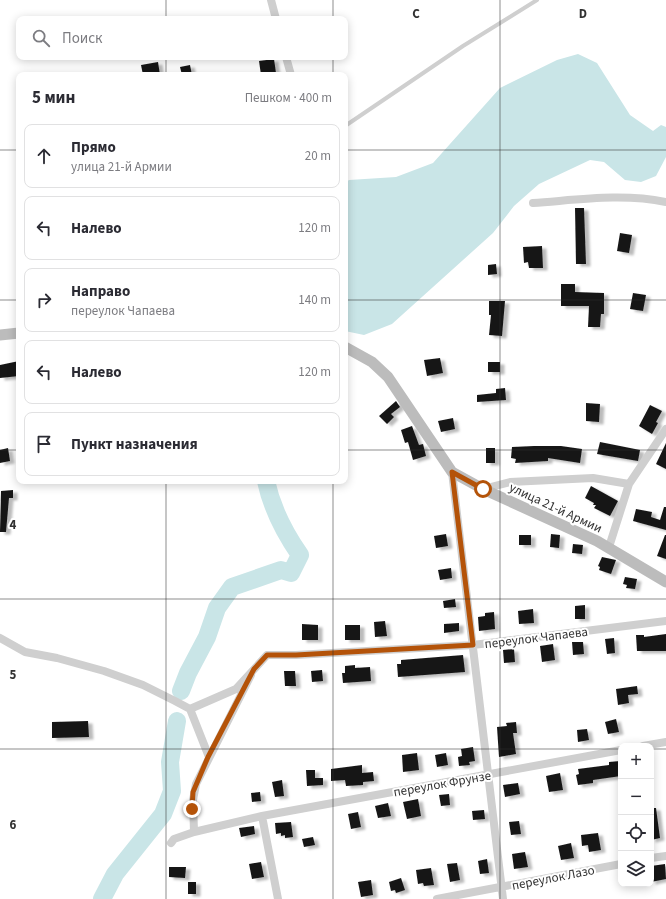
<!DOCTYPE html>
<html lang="ru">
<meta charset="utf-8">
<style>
:root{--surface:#fff;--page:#f2f2f3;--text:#2b2b33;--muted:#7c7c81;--line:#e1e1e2}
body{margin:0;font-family:"Source Sans 3",sans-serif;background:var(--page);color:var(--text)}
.controls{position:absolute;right:12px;bottom:12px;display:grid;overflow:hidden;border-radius:8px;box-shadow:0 2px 10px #0003}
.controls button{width:36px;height:36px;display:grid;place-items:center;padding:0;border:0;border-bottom:1px solid var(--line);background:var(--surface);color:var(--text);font:20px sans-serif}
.stop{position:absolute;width:12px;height:12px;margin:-9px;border:3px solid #b45309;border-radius:50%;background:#fff}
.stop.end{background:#b45309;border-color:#fff;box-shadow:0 1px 4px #0008}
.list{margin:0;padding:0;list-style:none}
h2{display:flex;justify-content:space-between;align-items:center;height:52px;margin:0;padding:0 16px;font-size:17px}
h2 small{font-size:13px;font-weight:400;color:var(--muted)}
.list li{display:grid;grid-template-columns:26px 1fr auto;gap:12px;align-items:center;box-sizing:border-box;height:64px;margin:0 8px 8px;padding:0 8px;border:1px solid var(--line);border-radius:8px}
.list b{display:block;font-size:15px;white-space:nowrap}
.list p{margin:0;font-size:13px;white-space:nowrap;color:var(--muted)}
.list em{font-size:13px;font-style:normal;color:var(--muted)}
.icon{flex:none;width:22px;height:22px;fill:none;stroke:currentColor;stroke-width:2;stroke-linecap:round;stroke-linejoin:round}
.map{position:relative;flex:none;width:666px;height:899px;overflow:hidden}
.search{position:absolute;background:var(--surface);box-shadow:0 2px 10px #0003;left:16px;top:16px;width:332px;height:44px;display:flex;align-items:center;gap:10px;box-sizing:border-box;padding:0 14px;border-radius:8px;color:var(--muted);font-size:15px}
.panel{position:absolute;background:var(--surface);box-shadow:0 2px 10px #0003;left:16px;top:72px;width:332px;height:412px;border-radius:8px}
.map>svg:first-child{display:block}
</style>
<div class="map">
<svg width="666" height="899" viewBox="0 0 666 899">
<defs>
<filter id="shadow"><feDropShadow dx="4.5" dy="2.5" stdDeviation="1" flood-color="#0004"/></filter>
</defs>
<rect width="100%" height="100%" fill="#fff"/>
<path fill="#c9e5e7" d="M578 54 597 63 630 115 653 131 661 125 666 127V157L656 176 641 182 625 180 604 162 590 160 539 184 514 206 493 233 392 324 364 335 345 331V183L349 180 396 177 433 163 500 88 557 60Z"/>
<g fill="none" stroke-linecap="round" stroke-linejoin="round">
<path stroke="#c9e5e7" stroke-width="18" d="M181 691 188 673 207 637 217 608 232 587 281 570 291 573 300 555C284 532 272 509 266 481
M102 899 115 874 163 814 172 791 170 762 177 721"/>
</g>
<path fill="#191919" filter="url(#shadow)" d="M274 59 276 73 261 75 259 61Z
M158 62 160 75H143L141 65Z
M190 65 192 75H182L180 67Z
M575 208H584L586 264H576Z
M620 233 632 235 629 253 617 251Z
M542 246 543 268H529L528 262 524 263 523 247Z
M496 264 497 274 488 275V265Z
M561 284H575V292L604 293V314H601L600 327H588L589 306H561Z
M633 293 646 295 643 311 630 309Z
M489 301H505L502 336 489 335 491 315H489Z
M440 358 443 373 427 376 424 360Z
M19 361V376L0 378V365Z
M488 362H500V372H488Z
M505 388 506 400 477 402V395L496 393V389Z
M396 401 400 407 391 414 394 417 387 424 379 416Z
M586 403 600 404 599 422 586 421Z
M650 405 662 411 656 422 658 423 652 434 639 426Z
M453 418 455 429 441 432 438 421Z
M412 426 419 445 423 444 426 456 413 460 408 442 405 443 401 430Z
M600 442 640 450 638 461 597 454Z
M666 443V469L656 464Z
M534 446H561L582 449 580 463 548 458V461L515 463 516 459 511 458 512 447Z
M8 448 10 461 0 463V450Z
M486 448H495V463H486Z
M591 486 618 501 610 516 594 508 596 505H593L594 503 585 498Z
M13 490V498H9L6 532H0L1 491Z
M664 507H666V530L633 521 636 509 652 512 651 517 660 520Z
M446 534 448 546 436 548 434 536Z
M551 534 560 535 559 548 550 547Z
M519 535H531V545H519Z
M665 535H666V559L657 556Z
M573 544 583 545 582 554 572 553Z
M602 557 616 560 611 574 599 570 600 567 598 566Z
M451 568 452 578 440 580 438 570Z
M625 577 637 579 635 589 626 588 627 585 623 584Z
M455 599 456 607 444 608 443 601Z
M585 605V619H575V606Z
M533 609 534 623 519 624 518 611Z
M494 612 495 629 479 631 478 617 485 616V613Z
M385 621 387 636 375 637 374 622Z
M459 623V631L444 633V624Z
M302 624 318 625V640H302Z
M345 625H360V640H345Z
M666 634V651H637L636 635H644V637Z
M614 638 615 653 607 654 605 639Z
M572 642H583L584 654 573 655Z
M553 644 555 660 542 662 540 646Z
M514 649 515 662 504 663 503 650Z
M463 655 465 672 398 677 397 664H401V660Z
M355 665V668L370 667 371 681 343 683 342 673H345V666Z
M322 670 323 681 312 682 311 671Z
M284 671H295L296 686H285Z
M637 686 638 694 628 695 629 703 618 705 616 689Z
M616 719 619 732 608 734 605 722Z
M88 721 89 737 52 738V722Z
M516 722 517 733H513L516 754 499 757 497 727 507 726 506 723Z
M587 729 589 740 578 742 577 730Z
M473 747 475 761 469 762 470 765 459 766 458 757 462 756 461 749Z
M417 753 419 770 403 772 402 755Z
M446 753 448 765 437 767 435 755Z
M620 761 621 776 593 780V783L578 785 576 775 579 774 578 769 609 765V762Z
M362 765V773L373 772 374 781 363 782V785L346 786 345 780 331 781V769Z
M306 770H315V778H323V785L307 786Z
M560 773 563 790 549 792 546 776Z
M282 780 284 796 275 797 272 782Z
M518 783 520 794 505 797 503 785Z
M260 792 261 801 252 802 251 793Z
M449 794 450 805 441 806 439 795Z
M418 799 421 816 407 819 403 802Z
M388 803 391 816 378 818 375 806Z
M651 808H656L660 838 651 840Z
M484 810 485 819 473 820 472 811Z
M358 812 361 827 351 829 348 814Z
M519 821 521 834 511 835 509 822Z
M291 822 293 837 285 838V835L281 836V833L276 834 275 823Z
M254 826 255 834 241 837 239 828Z
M598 833 601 850 589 852 588 845 582 846 581 835Z
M313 837 315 845 304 847 302 839Z
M571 843 574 858 561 860 558 846Z
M525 852 528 867 514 869 512 854Z
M487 859 489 873 480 874 478 861Z
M261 862 264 877 252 879 249 864Z
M457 863 460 880 450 882 447 864Z
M665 864 666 879 651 882V866Z
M169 867H186L185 878 169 877Z
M431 868 434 885 424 886 423 883 418 884 416 870Z
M401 878 405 890 396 893 395 890 391 891 389 882Z
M371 880 373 895 361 897 358 882Z
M188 882H196V894H188Z"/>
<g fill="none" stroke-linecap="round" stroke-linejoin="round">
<path stroke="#cfcfcf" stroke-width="4" d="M345 126 463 46 537 0"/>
<path stroke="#cfcfcf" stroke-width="8" d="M271 0 276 19
M286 57 291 75
M533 203C577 200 622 193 666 202
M452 472 503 899
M483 489 510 482 593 478 629 484
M609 547 629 484 666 429
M0 638 25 652 57 658 104 671 143 685 175 701 190 709 209 757
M190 709 236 689 267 655H296L473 645 666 621
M643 746 666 742
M262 816 278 899
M194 832 193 800 196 784 251 675
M171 843 174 839 194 832 262 816 621 750
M651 858 666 856
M437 899 621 864"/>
<path stroke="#bcbcbc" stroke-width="11" d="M0 335 19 333
M345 347 372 362 388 377 452 472 483 489 597 541 666 582"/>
</g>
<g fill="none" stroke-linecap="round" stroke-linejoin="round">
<path stroke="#b45309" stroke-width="5" d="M192 809 193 792 208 757 254 669 267 655H296L473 645 452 472 483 489"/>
</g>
<path fill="none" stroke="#323232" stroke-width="1" stroke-opacity="0.55" d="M166 0V19M333 0V19M500 0V899M166 57V75M333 57V75M0 150H19M345 150H666M0 300H19M345 300H666M0 450H19M345 450H666M166 481V899M333 481V899M0 599H666M0 749H621M651 749H666"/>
<g text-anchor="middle" stroke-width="4" stroke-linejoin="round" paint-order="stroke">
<g font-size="13" fill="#323232" stroke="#fff">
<text transform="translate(556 507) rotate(25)" y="5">улица 21-й Армии</text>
<text transform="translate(536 637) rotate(-7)" y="5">переулок Чапаева</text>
<text transform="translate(442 783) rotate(-10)" y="5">переулок Фрунзе</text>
<text transform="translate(553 877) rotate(-11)" y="5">переулок Лазо</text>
</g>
</g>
<g font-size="13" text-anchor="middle" font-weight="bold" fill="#323232" stroke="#fff" stroke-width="4" stroke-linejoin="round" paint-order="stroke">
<text x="416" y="18">C</text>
<text x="583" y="18">D</text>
<text x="13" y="529">4</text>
<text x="13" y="679">5</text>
<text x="13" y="829">6</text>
</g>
</svg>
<div class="controls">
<button>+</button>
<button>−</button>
<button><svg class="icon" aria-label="locate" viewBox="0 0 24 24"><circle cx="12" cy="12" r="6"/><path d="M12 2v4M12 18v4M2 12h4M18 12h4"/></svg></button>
<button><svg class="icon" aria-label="layers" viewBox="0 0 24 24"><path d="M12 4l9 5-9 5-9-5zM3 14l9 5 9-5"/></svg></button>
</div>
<div class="stop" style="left:483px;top:489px"></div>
<div class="stop end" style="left:192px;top:809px"></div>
<div class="search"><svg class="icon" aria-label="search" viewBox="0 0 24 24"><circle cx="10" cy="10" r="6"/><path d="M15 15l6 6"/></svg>Поиск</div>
<section class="panel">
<h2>5 мин<small>Пешком · 400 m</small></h2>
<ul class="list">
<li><svg class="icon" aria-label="ahead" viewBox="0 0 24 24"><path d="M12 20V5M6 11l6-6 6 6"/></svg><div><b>Прямо</b><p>улица 21-й Армии</p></div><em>20 m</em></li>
<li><svg class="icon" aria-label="left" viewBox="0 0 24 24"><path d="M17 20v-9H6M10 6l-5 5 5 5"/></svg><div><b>Налево</b></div><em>120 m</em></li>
<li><svg class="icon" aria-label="right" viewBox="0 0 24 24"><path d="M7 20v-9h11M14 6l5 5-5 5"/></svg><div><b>Направо</b><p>переулок Чапаева</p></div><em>140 m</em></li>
<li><svg class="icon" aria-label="left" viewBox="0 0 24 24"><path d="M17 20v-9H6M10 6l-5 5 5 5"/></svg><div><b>Налево</b></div><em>120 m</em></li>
<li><svg class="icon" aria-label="arrive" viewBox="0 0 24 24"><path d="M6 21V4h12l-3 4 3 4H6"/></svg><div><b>Пункт назначения</b></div></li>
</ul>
</section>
</div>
